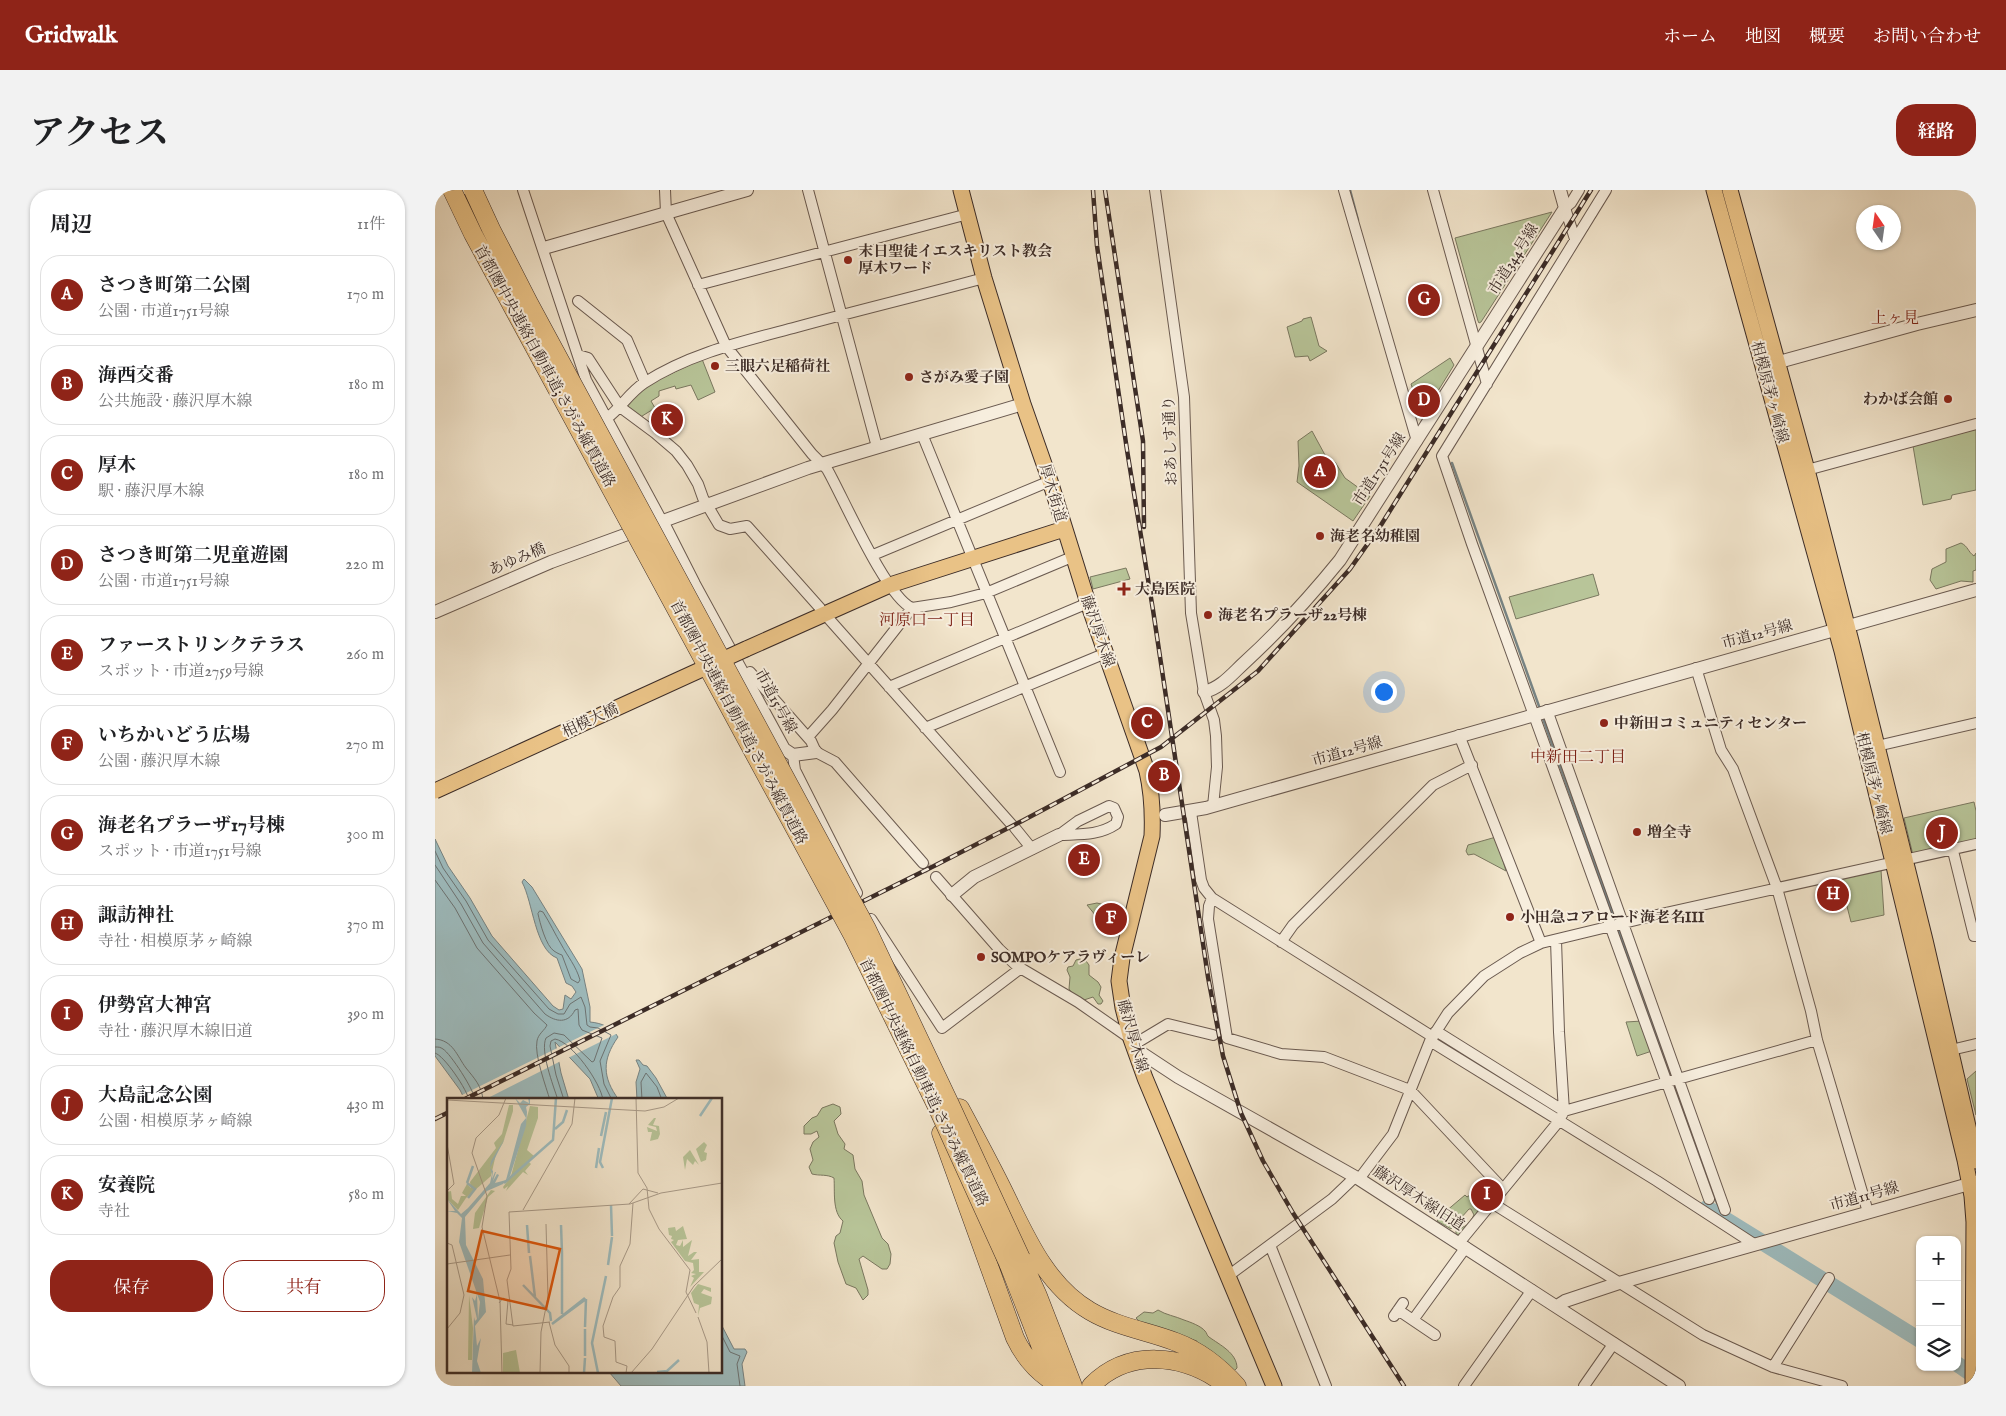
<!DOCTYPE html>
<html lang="ja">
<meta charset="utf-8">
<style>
:root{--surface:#fff;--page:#f2f2f2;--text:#202124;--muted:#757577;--line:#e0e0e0;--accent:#8f2418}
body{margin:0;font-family:"IM FELL English","Noto Serif JP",serif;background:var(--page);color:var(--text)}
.controls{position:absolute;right:15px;bottom:15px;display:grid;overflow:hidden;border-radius:10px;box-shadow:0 1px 4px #0004}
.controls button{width:45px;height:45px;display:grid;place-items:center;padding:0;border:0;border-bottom:1px solid var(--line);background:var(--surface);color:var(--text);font:25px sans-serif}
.compass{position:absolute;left:1421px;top:15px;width:45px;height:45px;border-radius:50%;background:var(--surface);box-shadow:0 1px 4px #0004;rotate:347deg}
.you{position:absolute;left:948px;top:501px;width:18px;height:18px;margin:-12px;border:4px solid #fff;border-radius:50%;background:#1a73e8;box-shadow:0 0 0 8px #1a73e833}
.badge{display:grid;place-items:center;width:32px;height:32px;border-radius:50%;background:var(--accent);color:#fff;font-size:16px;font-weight:700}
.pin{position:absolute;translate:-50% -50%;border:2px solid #fff;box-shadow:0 1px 5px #0006}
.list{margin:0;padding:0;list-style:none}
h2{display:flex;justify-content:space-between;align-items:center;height:65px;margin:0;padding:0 20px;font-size:21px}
h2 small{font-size:16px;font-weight:400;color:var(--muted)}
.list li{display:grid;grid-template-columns:32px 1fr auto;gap:15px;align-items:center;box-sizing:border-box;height:80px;margin:0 10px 10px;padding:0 10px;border:1px solid var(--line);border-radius:20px}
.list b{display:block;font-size:19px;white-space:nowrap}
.list p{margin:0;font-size:16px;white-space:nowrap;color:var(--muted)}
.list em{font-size:16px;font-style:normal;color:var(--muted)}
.actions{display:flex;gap:10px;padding:15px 20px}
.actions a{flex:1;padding:11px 0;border:1px solid var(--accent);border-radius:20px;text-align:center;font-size:18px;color:var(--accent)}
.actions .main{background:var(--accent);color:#fff}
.icon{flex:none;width:28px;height:28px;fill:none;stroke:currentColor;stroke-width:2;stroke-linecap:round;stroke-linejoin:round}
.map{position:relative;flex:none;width:1541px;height:1196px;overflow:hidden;border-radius:20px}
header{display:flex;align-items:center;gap:30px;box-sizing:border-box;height:70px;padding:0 25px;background:var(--accent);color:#fff}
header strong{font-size:24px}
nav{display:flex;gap:28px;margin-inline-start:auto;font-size:18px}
.intro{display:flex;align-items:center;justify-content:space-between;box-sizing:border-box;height:120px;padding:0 30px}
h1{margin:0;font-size:35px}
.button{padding:12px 22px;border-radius:20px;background:var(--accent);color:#fff;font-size:18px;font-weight:700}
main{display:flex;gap:30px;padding:0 30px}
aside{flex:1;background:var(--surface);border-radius:20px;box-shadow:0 1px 4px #0004}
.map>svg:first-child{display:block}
</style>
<header>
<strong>Gridwalk</strong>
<nav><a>ホーム</a><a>地図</a><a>概要</a><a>お問い合わせ</a></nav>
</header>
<div class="intro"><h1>アクセス</h1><a class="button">経路</a></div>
<main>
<aside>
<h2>周辺<small>11件</small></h2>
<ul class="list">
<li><span class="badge">A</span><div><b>さつき町第二公園</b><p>公園 · 市道1751号線</p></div><em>170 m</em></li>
<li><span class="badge">B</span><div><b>海西交番</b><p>公共施設 · 藤沢厚木線</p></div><em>180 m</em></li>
<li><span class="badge">C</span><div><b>厚木</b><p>駅 · 藤沢厚木線</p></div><em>180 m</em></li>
<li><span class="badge">D</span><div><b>さつき町第二児童遊園</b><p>公園 · 市道1751号線</p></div><em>220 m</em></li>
<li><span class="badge">E</span><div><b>ファーストリンクテラス</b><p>スポット · 市道2759号線</p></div><em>260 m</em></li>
<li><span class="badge">F</span><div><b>いちかいどう広場</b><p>公園 · 藤沢厚木線</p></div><em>270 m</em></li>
<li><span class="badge">G</span><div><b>海老名プラーザ17号棟</b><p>スポット · 市道1751号線</p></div><em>300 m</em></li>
<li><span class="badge">H</span><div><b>諏訪神社</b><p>寺社 · 相模原茅ヶ崎線</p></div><em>370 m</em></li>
<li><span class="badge">I</span><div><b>伊勢宮大神宮</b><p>寺社 · 藤沢厚木線旧道</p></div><em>390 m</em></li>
<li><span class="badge">J</span><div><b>大島記念公園</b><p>公園 · 相模原茅ヶ崎線</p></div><em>430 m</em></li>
<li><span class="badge">K</span><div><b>安養院</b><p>寺社</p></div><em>580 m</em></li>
</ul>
<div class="actions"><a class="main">保存</a><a>共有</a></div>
</aside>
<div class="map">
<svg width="1541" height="1196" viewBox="0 0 1541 1196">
<rect width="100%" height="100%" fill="#f2e5cc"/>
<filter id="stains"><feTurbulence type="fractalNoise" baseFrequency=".004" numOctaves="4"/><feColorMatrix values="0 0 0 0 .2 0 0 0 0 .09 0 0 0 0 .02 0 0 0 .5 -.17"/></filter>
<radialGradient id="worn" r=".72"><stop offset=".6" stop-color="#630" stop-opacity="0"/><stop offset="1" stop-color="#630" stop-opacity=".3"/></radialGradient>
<path fill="#b8c599" stroke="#7a7860" d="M1117 22 1046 132 1044 133 1043 131 1020 48Z
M876 127 884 156 892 161 875 171 873 166 860 167 852 137 867 131 868 129Z
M1015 168 1019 175 987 227 976 194Z
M267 169 280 202 263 210 256 195 241 199 240 196 224 201V206L216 211 220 218 204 228 189 216 216 193Z
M1541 239V300L1517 305 1516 309 1488 315 1478 256Z
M877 241 890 265 900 272 910 288 935 306 918 331 862 292 864 276 863 251Z
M1526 353C1533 356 1533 362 1539 366L1541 363V380L1538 381V392L1526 391 1501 399 1495 390 1497 379 1511 372V359Z
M691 378 695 389 658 399 655 387Z
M1158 384 1164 405 1081 429 1074 407Z
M1539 612 1541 621V650L1478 665 1469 628Z
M1061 647 1071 681 1039 664 1033 665 1031 661 1033 655Z
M1446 680 1449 725 1416 732 1405 689Z
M662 713 689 720 685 739 675 743 652 715Z
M645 769 651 771 654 775V785L663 792 666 797 664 805 668 811 666 814H663L658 807 649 810 638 804 634 799 635 787 632 780 633 777 638 776 641 770Z
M1207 831 1217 861 1202 866 1191 832Z
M1541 881V925L1532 889Z
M398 914 405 917 406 924 399 931 403 944 410 954 409 959 418 965 420 979 427 991 429 1005 447 1048 453 1054 456 1064 455 1074 452 1079H447L428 1066 424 1069 433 1100V1105L428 1110 421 1098 411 1094 403 1072 399 1053 401 1046 405 1043 408 1031C397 1022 400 1001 399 988 392 984 385 986 377 984L374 977 378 970 375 959 378 952 384 947 382 941 376 944H369V936L377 928 382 926 387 918Z
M1038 1003 1037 1009 1042 1013 1044 1011 1043 1007 1045 1003 1054 1011 1025 1046 1021 1044V1040C1031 1036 1033 1036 1039 1025L1036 1019H1034L1016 1039 1002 1031 1010 1022 1030 1005 1032 1007Z
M723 1120C731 1125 740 1126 749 1130 755 1132 766 1136 770 1141 772 1143 772 1146 774 1147 785 1155 802 1163 802 1178L799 1181 788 1170 761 1153 762 1151 705 1132 701 1128 709 1122 718 1123Z"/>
<path fill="#9ebdc0" stroke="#778383" d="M0 649 13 676 35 708 57 746 118 816 124 820 128 819 130 805 136 809 141 802 137 796 131 793 122 768C100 760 98 712 87 692L89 689 97 697 147 779 155 817V832C166 833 177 837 183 847 167 870 167 887 184 910H164L155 889 120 852 126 883 134 910H30L25 900 0 866Z
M201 870H204L208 875 212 876 221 888 233 910H202L201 892 205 879Z
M286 1134 299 1159H310L312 1162 307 1174 310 1196H186L174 1182H286Z"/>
<path fill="#f2e5cc" d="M171 834 181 840 183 843 133 868 123 859 126 871 49 910H27L25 906Z"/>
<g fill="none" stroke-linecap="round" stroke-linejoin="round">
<path stroke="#6d7474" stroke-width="1" d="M0 661 8 678 31 711 53 750 114 819 123 824H129L135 814 146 807 150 817 152 835 155 837 163 838 176 845 165 871 169 894 177 910
M0 675 26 714 48 753 110 824C121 832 133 834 140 820L143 819 144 835 147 840 167 848 159 871 157 872 129 845 119 843 111 848C105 861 118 895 123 910
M0 690 20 718 42 758 99 823 112 835C110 840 103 844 102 851 99 864 111 897 115 910
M105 721 108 722C115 733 120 744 126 754 133 767 141 776 145 790L143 793 136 789 127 765C124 764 122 763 119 761 111 756 105 733 103 724Z
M0 849C18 850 22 866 31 878 39 888 47 896 48 910
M0 857C4 857 5 857 8 859 15 863 40 901 40 910
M0 863C9 865 33 901 34 910
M129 910 121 885 115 856 116 851 120 849C137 852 166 893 168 910
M207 910 206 892 211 883 222 897 227 910
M286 1144 295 1162 305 1166 302 1174 305 1196"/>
<path stroke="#778383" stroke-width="2.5" d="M915 0 923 30
M1017 273 1105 519
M1107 526 1181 733
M1183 738 1237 888
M1239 893 1287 1027"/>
<path stroke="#9ebdc0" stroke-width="16" d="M1005 851 1095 907
M1272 1018 1485 1150
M1522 1174 1541 1187"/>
<path stroke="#cec0ab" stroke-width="10" stroke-dasharray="10 5" stroke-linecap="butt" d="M488 673 501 687"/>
<g stroke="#6a5a50" stroke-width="12">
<path id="minor" d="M88 0 151 190 227 331
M230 0 231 23 291 156 377 264 392 279C408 307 451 407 477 418L516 412 551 403 637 367
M373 0 442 257
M720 0 749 207 756 423 769 502 779 530 781 546 782 577 778 616
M909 0 982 251
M998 0 1052 194
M1171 0 1007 266 1037 354 1274 1009
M1140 49 1130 18 1136 13 1144 0
M263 95 533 24
M143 111 192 150 210 192
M143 165 153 168 185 217 220 243 241 261 252 275 263 294 268 308 284 335 295 339 312 336 385 418
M171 229C186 218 194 203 209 193 255 163 310 151 362 137 424 120 487 105 549 88
M487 244 625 582
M1372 280 1541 234
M438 365 615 291
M394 429 577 635
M1261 478 1286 560 1298 579 1342 698 1376 821 1382 850 1433 1022
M315 482 376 551 381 562 400 572 488 673
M454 497 653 413
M1112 520 1290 1020
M490 538 671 463
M1024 545 1106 753
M373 547 397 520 477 418
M1442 556 1541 533
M358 565 360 580 422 703
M674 616 679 618 683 627 681 634C663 646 645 644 624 645L643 631Z
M756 622 766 690 769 698 777 708 998 847
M580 638 597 659
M1518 661 1539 746H1541
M501 687 564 759 582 776 643 812 696 849
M777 708 774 716 773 729 792 848 846 864 889 867 975 900 1068 999
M436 729 507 838 586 778
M1121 750 1124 842 1129 921
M846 752 858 735 998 595 1037 575
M1001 841 1129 921
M995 851 1222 991 1319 1054
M698 855 733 834 778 845
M1516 860 1541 854
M924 989 958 944 995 851 1013 823 1049 786 1085 763 1106 753 1226 724 1541 654
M1057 1013 1268 1145 1338 1177 1407 1196
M1024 1053 1124 931 1129 921 1382 850
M835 1055 891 1196
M793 1086 897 1009 920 987
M963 1120 1000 1145
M959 1126 968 1113
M978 1130 1031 1057
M1338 1177 1394 1088
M1029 1196 1097 1100
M1149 1196 1179 1153"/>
</g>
<g stroke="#6a5a50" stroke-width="14">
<path id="tertiary" d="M109 58 312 0
M1333 175 1482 134 1541 120
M227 331 259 394 349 559 358 565 381 562
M0 422 116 372 373 278 588 214
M769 502C786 498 797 484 809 473 844 441 875 407 905 370L1130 18 1125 0
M730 625 771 618 1541 400
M517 705 539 687 624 645
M699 858 743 887 924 989 1244 1196
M1122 1116 1130 1111 1184 1093 1541 992"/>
</g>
<g stroke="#3c2c27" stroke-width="17">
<path id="primary" d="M526 0 549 88 588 214 615 291 653 413 712 581C717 603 718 623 717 646L687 768 684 791 688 818 696 849 710 888 839 1196
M1279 0 1407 461 1530 970 1537 1006 1539 1032 1538 1196
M1295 0 1372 280 1416 451 1490 750 1541 971
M311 459 455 395 629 339"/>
</g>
<g stroke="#3c2c27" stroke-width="19">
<path id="motorway" d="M525 918C539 944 553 970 566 996 589 1042 609 1094 655 1121 682 1137 713 1141 741 1152 765 1161 785 1177 802 1196
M506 943 580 1148C590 1169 605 1185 625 1196
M586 1068 603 1106 638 1196
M573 1073 620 1193
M656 1196C693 1158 748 1164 788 1193"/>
</g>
<use href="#minor" stroke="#f7eede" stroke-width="10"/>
<use href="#tertiary" stroke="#f7eede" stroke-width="12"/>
<use href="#primary" stroke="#e9c286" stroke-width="15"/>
<use href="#motorway" stroke="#e9c286" stroke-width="18"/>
<g stroke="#3c2c27" stroke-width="4.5">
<path id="rail" d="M658 0 662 56 692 260 718 420 773 787 788 866 806 923 828 971 858 1023 969 1196
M670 0 708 251 709 337
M28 910 499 676 587 631 726 557 823 481 915 379 946 335 1156 0
M0 929 14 922"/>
</g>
<use href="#rail" stroke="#f7eede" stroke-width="2.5" stroke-dasharray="8" stroke-linecap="butt"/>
<g stroke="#3c2c27" stroke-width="17" stroke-linecap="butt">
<path id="primary-bridge" d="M0 601 311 459"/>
</g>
<g stroke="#3c2c27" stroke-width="19" stroke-linecap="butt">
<path id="motorway-bridge" d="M17 0 38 44 418 746 503 919 573 1073
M38 0 56 39 94 113 432 739 515 914 586 1068"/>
</g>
<use href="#primary-bridge" stroke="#e9c286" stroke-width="15"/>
<use href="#motorway-bridge" stroke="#e9c286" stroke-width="18"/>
</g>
<g fill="#8f2418" stroke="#f7eede" stroke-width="2">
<circle cx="413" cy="70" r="5"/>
<circle cx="280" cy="176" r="5"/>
<circle cx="474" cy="187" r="5"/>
<circle cx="1513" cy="209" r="5"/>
<circle cx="885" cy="346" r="5"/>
<path d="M686.5 391.5h5v5h5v5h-5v5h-5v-5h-5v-5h5z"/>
<circle cx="773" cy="425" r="5"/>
<circle cx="1169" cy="533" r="5"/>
<circle cx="1202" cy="642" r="5"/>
<circle cx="1075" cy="727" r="5"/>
<circle cx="546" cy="767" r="5"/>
</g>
<g text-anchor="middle" stroke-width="4" stroke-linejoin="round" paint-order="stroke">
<g font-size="15" font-weight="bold" fill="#3c2c27" stroke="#f7eede" text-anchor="start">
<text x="423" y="66">末日聖徒イエスキリスト教会<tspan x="423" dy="17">厚木ワード</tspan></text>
<text x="290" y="181">三眼六足稲荷社</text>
<text x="484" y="192">さがみ愛子園</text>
<text x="1503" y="214" text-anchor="end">わかば会館</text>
<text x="895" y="351">海老名幼稚園</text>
<text x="700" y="404">大島医院</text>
<text x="783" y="430">海老名プラーザ22号棟</text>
<text x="1179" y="538">中新田コミュニティセンター</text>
<text x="1212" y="647">増全寺</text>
<text x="1085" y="732">小田急コアロード海老名III</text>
<text x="556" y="772">SOMPOケアラヴィーレ</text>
</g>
<g font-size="15" fill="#3c2c27" stroke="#f7eede">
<text transform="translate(1078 69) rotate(-58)" y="5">市道344号線</text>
<text transform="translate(110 176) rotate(61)" y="5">首都圏中央連絡自動車道;さがみ縦貫道路</text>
<text transform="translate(1335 202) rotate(75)" y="5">相模原茅ヶ崎線</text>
<text transform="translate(735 251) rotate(-92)" y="5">おあしす通り</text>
<text transform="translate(944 279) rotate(-57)" y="5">市道1751号線</text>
<text transform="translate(618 303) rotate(73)" y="5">厚木街道</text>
<text transform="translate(82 369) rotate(-23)" y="5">あゆみ橋</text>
<text transform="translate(663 441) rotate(71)" y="5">藤沢厚木線</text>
<text transform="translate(1322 444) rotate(-15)" y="5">市道12号線</text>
<text transform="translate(341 511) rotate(61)" y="5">市道15号線</text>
<text transform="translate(155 530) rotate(-25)" y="5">相模大橋</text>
<text transform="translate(304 532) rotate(62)" y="5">首都圏中央連絡自動車道;さがみ縦貫道路</text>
<text transform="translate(912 561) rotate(-16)" y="5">市道12号線</text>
<text transform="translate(1439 593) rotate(76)" y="5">相模原茅ヶ崎線</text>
<text transform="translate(698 846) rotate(74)" y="5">藤沢厚木線</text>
<text transform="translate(489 892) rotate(64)" y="5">首都圏中央連絡自動車道;さがみ縦貫道路</text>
<text transform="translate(1429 1006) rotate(-16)" y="5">市道11号線</text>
<text transform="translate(984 1008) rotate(33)" y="5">藤沢厚木線旧道</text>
</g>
<g font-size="16" fill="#7a1f14" stroke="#f7eede">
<text x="1460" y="133">上ヶ見</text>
<text x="492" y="435">河原口一丁目</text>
<text x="1143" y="572">中新田二丁目</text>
</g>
</g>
<g transform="translate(12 908)">
<rect width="275" height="275" fill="#f2e5cc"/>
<path d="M62 7H66V13L56 45 49 56 44 78 19 100 11 112 0 101V94L4 93 5 101 11 106 14 98H19L15 95 20 86 24 90 23 84 49 50 47 45 55 36ZM83 8 91 9V20L80 52 87 58 91 56 82 64 84 66 78 73 81 77 76 74 59 93 61 88 57 91 56 89 64 78ZM207 20H209L206 27 212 28 213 36 211 41 203 43 205 34H201L200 29 210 33 209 29 201 27ZM257 44 260 47 257 54 260 55 259 62 254 64 249 51ZM243 52 252 67 248 63 246 67 240 61 238 72 236 59ZM44 92 48 93 41 99 32 130 26 131 28 115ZM236 128 240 141 231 142 229 147 233 148 236 142V149L245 142 241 158 247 154H250L244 162 252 161V174H257L243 189 247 180 244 178 249 176 244 175 247 172 246 165 238 163 224 144 227 142 224 141 225 138 222 137 221 130 228 129 229 133ZM251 186 264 190V194L257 191 254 195 265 199 264 206 253 210 251 218 252 207 247 205 244 195ZM22 197 26 230 25 262H21ZM69 252 73 275H56V255Z" fill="#b8c599"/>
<path d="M68 0 73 5 76 2 82 5 81 0H83V6L79 9 80 14 79 28 63 78 56 86 40 93 18 119 19 147 36 181 39 214 28 228 30 248 34 240 30 263 34 275H25L27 219 28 223 30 221 25 199 28 203 30 196 31 221 33 204 12 144 15 120 10 115 0 113H8L0 101 14 116 21 110 43 85 45 76 43 70 44 63 58 40 43 70 46 73 45 81 48 74H49L46 83 50 76 52 77 48 85 59 82 74 26 79 20Z" fill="#9ebdc0"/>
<path fill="none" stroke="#9ebdc0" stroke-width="2.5" d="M253 18 265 0M108 31 116 24 120 12M154 38 159 14M149 70 152 50M156 70 153 64 165 0M20 85 28 91 21 100M20 85 26 68M57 85 106 42 109 0M164 107 165 138M80 127 82 155M114 127 115 155M83 158 88 199M161 167 165 139M76 187 103 215 104 223M115 216V155M105 226 139 201M105 226 138 200M138 229 139 201M138 258V231M210 274 220 273 232 262M137 275 138 260M151 275 145 245 159 178"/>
<path fill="none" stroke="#a99b8a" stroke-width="1" d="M189 0 191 75 200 90M0 2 198 13 217 9 232 0M0 46 7 86 0 93M200 90 202 111 212 131 243 172 239 194 249 215M182 106 196 91 211 95M76 112 125 26 128 0M0 145 5 147 17 197 13 215 0 231M0 166 63 157M52 205 56 200 61 203 59 226 66 227M251 219 260 244 262 275M102 224 108 247 122 268V275M103 224 66 228 60 182 64 171 62 114 183 106 214 95 275 85M55 275 53 203 35 129 40 98 25 55 29 40 52 17 59 0M93 275 94 234 101 199 99 126M179 275 180 268 169 264 168 243 157 239 156 228 166 199 173 189V168L183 146 186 105M184 275 205 251 247 188 275 161"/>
<path fill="#df570d" fill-opacity="0.15" stroke="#df570d" stroke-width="2.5" d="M35 133 113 151 99 211 21 193Z"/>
<rect width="275" height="275" fill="none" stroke="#3c2c27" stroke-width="2.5"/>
</g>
<rect width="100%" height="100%" filter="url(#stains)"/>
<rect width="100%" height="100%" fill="url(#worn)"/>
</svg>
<div class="controls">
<button>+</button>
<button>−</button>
<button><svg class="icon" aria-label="layers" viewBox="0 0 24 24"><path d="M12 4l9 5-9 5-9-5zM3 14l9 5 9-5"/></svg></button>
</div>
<svg class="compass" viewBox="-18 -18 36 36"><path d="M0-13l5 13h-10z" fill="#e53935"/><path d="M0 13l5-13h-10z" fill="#757577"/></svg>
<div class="you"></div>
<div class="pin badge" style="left:885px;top:282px">A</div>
<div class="pin badge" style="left:729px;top:586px">B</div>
<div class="pin badge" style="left:712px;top:533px">C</div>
<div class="pin badge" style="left:989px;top:211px">D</div>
<div class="pin badge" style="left:649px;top:670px">E</div>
<div class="pin badge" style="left:676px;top:729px">F</div>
<div class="pin badge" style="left:989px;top:110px">G</div>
<div class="pin badge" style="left:1398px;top:705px">H</div>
<div class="pin badge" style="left:1052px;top:1005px">I</div>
<div class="pin badge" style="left:1507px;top:643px">J</div>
<div class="pin badge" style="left:232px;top:230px">K</div>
</div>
</main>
